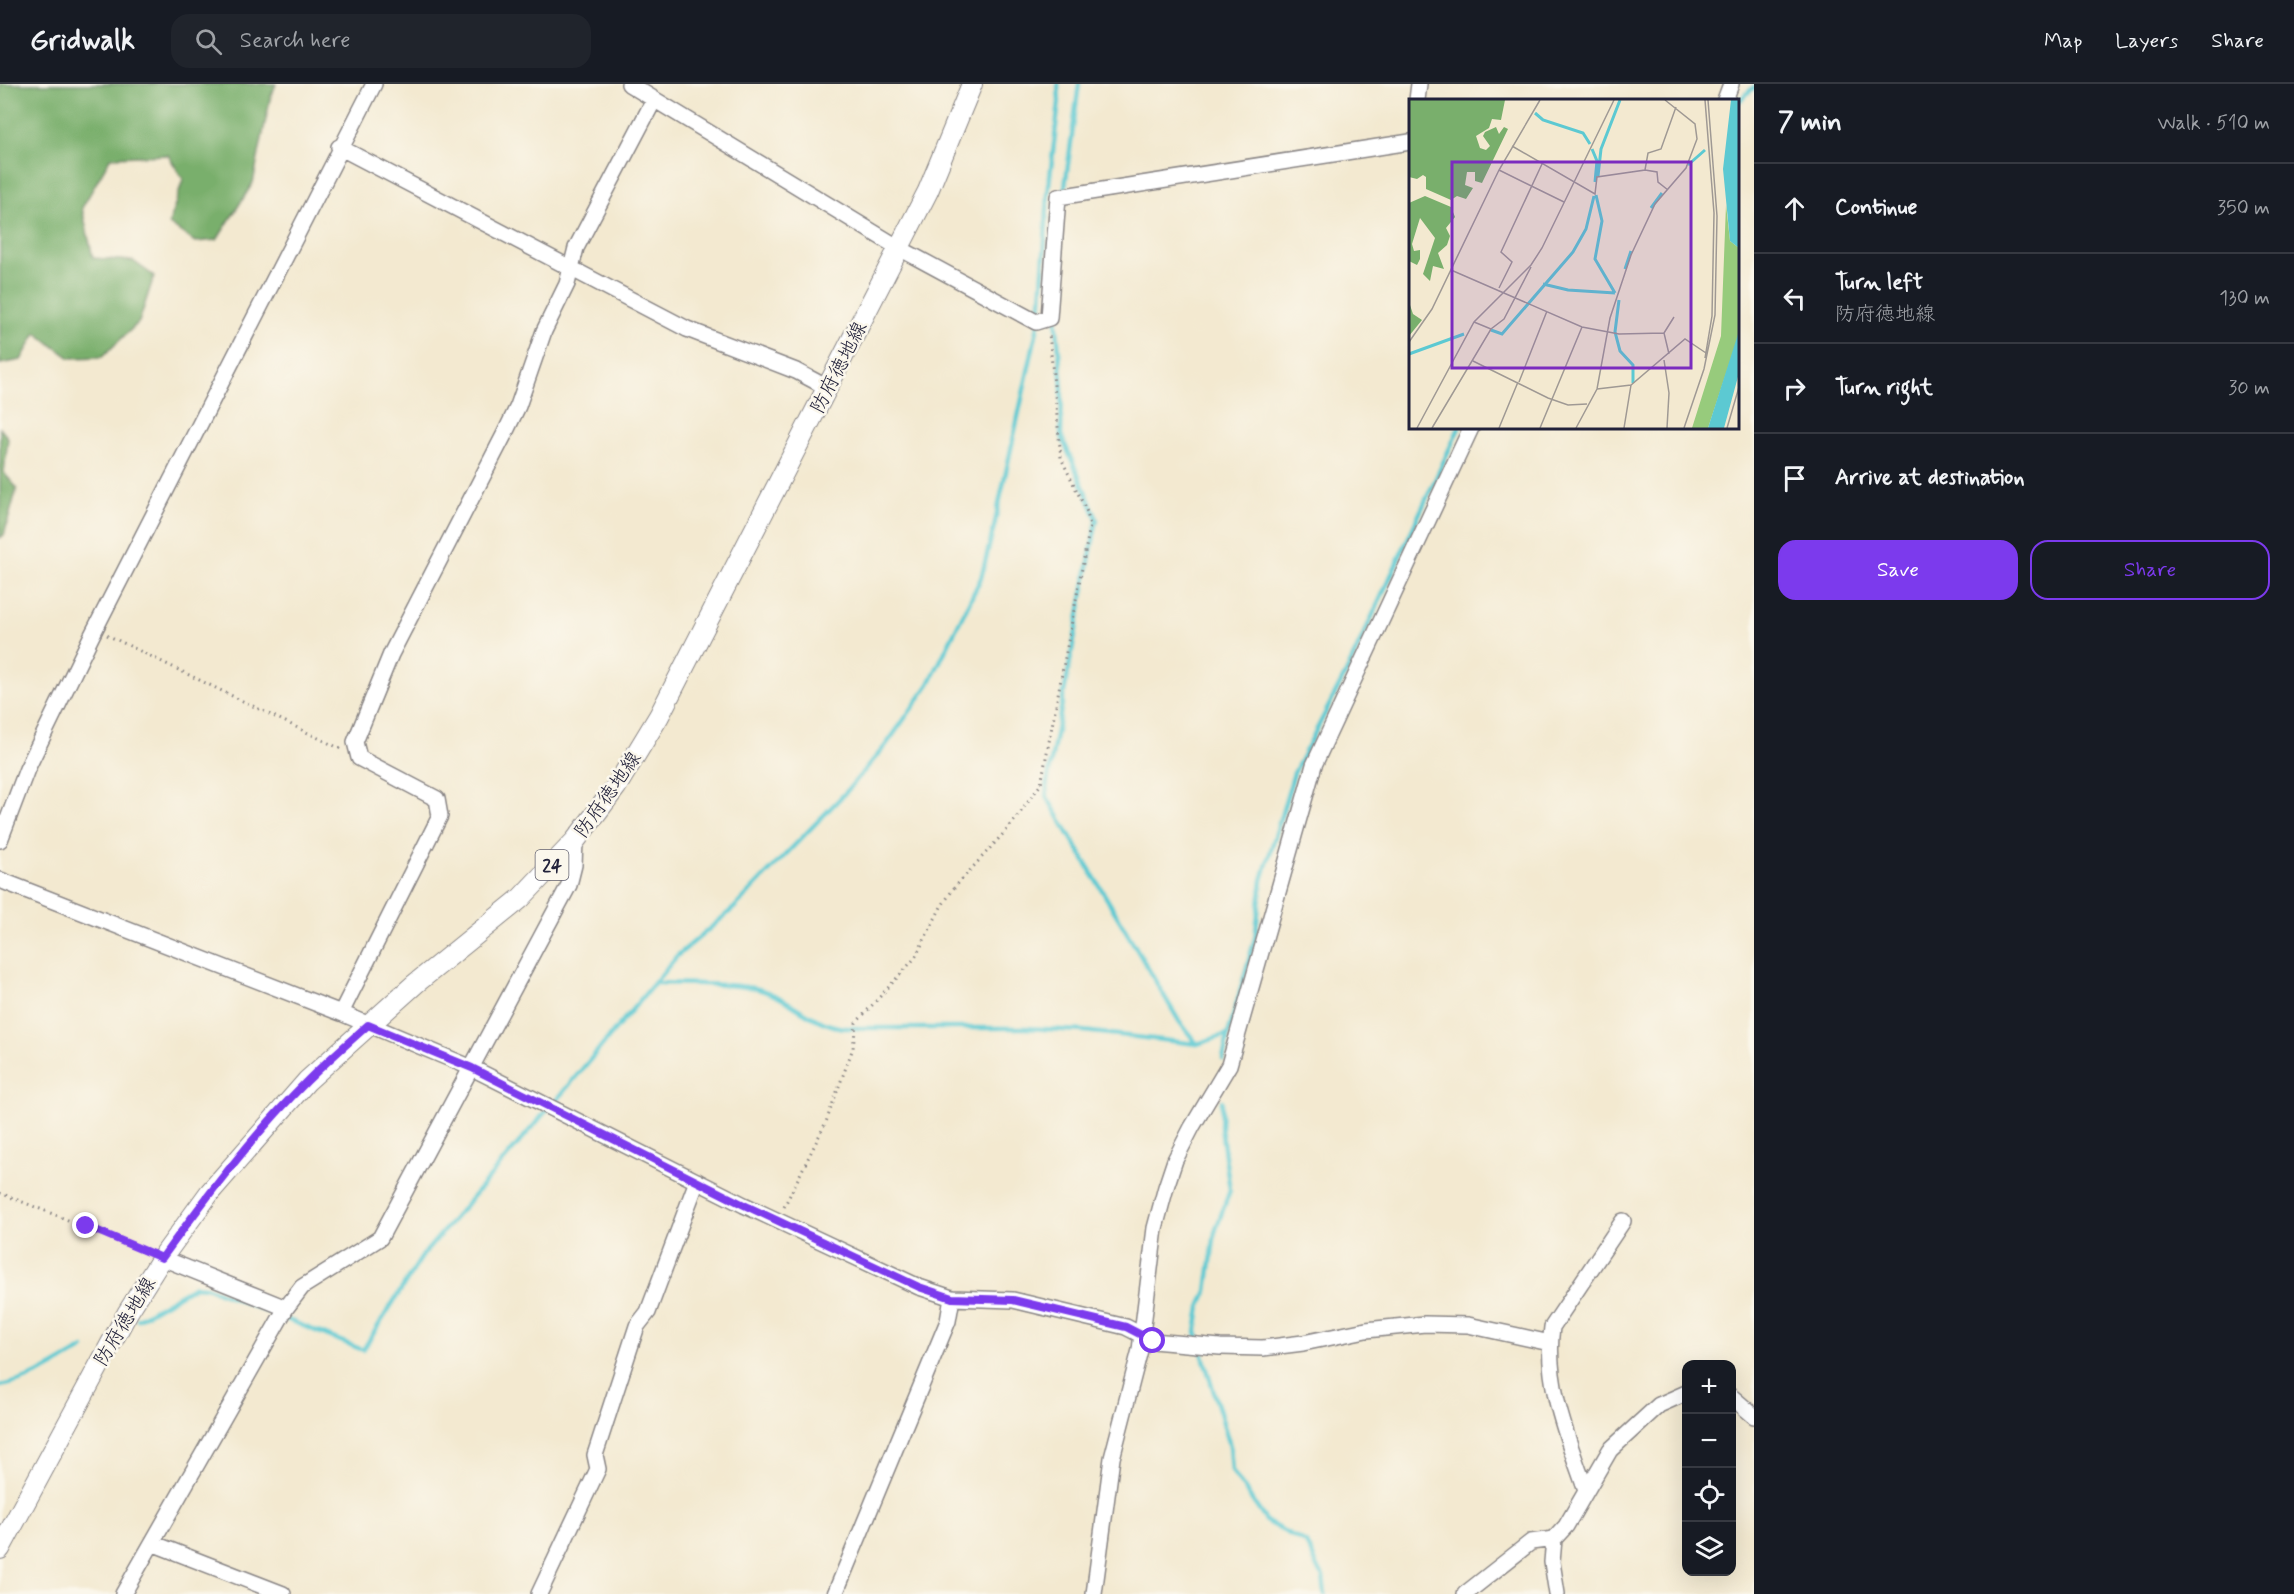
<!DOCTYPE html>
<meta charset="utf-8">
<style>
:root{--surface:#171b24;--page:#20242c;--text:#f1f3f6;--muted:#9ea1a6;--line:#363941;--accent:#7c3aed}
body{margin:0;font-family:Mynerve,"Klee One",sans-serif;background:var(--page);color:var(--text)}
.controls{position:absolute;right:18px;bottom:18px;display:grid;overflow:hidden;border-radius:12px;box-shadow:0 6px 24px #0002}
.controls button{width:54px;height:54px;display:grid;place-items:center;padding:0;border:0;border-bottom:2px solid var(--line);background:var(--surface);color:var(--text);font:30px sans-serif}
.stop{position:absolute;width:18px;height:18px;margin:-14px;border:4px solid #7c3aed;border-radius:50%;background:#fff}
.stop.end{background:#7c3aed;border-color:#fff;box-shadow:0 2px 6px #0008}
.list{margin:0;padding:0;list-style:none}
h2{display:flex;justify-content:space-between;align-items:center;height:78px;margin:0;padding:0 24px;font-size:26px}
h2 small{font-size:20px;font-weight:400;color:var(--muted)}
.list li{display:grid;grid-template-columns:39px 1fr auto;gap:18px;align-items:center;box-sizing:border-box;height:90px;padding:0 24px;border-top:2px solid var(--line)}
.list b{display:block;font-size:22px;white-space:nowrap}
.list p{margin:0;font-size:20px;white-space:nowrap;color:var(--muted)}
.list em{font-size:20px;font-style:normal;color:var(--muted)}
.actions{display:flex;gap:12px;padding:18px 24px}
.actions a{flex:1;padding:14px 0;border:2px solid var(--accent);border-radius:18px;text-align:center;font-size:21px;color:var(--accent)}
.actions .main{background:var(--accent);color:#fff}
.icon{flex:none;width:33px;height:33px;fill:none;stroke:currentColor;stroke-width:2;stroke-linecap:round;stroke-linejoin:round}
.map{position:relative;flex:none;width:1754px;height:1510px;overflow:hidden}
header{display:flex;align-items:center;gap:36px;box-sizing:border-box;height:84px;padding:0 30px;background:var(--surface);border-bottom:2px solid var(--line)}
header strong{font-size:28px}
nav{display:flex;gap:33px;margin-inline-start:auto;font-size:21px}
.search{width:420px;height:54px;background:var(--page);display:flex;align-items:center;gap:15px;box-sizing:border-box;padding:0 21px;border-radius:18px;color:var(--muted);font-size:22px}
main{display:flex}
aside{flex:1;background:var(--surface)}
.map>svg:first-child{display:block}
</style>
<header>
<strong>Gridwalk</strong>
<div class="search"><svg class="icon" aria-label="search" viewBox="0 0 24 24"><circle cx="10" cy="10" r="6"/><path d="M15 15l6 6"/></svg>Search here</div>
<nav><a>Map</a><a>Layers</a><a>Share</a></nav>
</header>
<main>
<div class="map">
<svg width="1754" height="1510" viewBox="0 0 1754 1510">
<rect width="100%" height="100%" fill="#fbf7ec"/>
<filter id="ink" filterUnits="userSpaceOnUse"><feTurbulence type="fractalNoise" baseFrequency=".0167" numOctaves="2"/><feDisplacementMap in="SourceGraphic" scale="12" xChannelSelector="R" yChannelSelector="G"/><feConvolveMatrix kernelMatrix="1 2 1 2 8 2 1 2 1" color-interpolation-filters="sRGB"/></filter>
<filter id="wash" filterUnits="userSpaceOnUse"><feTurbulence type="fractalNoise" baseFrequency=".008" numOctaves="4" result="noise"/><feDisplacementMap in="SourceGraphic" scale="24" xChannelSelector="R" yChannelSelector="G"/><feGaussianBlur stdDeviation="1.35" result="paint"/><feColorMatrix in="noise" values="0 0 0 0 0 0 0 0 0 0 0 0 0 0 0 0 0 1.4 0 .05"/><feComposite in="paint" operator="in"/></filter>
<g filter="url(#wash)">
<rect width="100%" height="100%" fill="#f3e9d0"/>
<path fill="#79af6c" stroke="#4e6854" stroke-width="1.5" d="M0 0H276L270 15 253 99 217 156 195 158 169 140 183 95 168 71 111 73 82 124 93 174 133 177 154 192 139 238 102 273 70 274 36 249 21 276 0 280Z
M0 344 8 354 4 389 17 404 4 451 0 454Z"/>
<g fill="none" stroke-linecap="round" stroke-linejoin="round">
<path stroke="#5cc9d2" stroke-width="4.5" d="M1738 18 1754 3
M1064 110 1079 0
M1056 232 1062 304 1061 351 1097 435 1047 699V713L1179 937 1197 960
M1040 233 1048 109 1059 18 1058 0
M657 899C685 900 733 899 758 905 791 914 810 940 845 944H1025L1083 947 1197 960 1228 950
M1223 975 1228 950 1255 854 1262 796 1294 689 1346 589 1459 344
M553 1020 677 872 734 824 847 707 886 661 929 600 981 494 994 443 1038 241
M138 1235 195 1202 206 1203 363 1266 423 1171 547 1026
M1199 1257 1196 1248 1200 1223 1207 1207 1215 1148 1230 1106 1221 1044 1222 1017
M1201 1265 1230 1362 1232 1387 1267 1438 1306 1459 1323 1493 1325 1510
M0 1302C32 1296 56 1281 84 1264"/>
</g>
</g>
<g filter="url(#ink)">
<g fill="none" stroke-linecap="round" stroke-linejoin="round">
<g stroke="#8a8686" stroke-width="18">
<path id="minor" d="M629 0 899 164 1036 238 1049 234 1058 113 1410 58
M1417 16 1419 0
M1725 16 1731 0
M339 63 687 245 796 287 828 304
M0 756 27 685 91 553 374 0
M0 796 341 929 472 984 744 1121 919 1203 952 1214 1013 1216 1126 1243 1153 1257 1220 1263 1263 1264 1303 1259 1366 1246 1425 1240 1468 1241 1550 1259
M341 929 440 732 437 715 359 674 355 658 391 570 504 351 518 322 544 247 567 200 576 164 654 16
M162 1174 286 1224
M1732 1313 1754 1332
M1586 1407C1568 1355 1544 1299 1552 1243L1623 1137
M1554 1455 1552 1478 1557 1510
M152 1459 283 1510
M123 1510 286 1224 302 1203 380 1154 569 801 574 781 575 757
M539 1510 598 1385 595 1371 637 1242 648 1228 697 1097
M835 1510 948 1237 952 1214
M1094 1510 1112 1374 1140 1266 1155 1144 1166 1103 1175 1076 1192 1043 1229 981 1314 681 1471 344
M1465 1510 1531 1458 1554 1455 1566 1442 1610 1366 1659 1321 1686 1309"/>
</g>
<g stroke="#8a8686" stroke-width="22">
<path id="major" d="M0 1465 128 1228 162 1174 210 1108 307 997 415 900 520 815 575 757 616 703 659 632 928 107 972 0"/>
</g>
<path stroke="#8a8686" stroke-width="3" stroke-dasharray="1.5 4.5" stroke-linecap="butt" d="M107 551 341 665
M0 1109 146 1167
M784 1123 826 1038 853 964 856 939 915 874 941 823 954 804 1012 740 1041 700 1090 442 1087 428 1061 374 1049 249"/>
<use href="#minor" stroke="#fff" stroke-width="15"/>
<use href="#major" stroke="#fff" stroke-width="20"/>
</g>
</g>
<g fill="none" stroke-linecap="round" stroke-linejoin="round" filter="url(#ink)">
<path stroke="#7c3aed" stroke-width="8" d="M86 1142 162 1174C207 1112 253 1051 307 997 327 977 348 959 368 941L472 984 744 1121 919 1203 952 1214 1013 1216 1126 1243 1153 1257"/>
</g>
<g text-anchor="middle" stroke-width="5" stroke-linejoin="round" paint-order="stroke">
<rect fill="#fbf7ec" stroke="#636270" stroke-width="1.5" x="535.5" y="766" width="33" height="30" rx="4.5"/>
<g font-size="18" font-weight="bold" fill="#22223b">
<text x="552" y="787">24</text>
</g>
<g font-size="20" fill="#22223b" stroke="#fbf7ec">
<text transform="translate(838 283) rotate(-63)" y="7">防府徳地線</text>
<text transform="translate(607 710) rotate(-55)" y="7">防府徳地線</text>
<text transform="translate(124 1237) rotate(-59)" y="7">防府徳地線</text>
</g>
</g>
<g transform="translate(1409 15)">
<rect width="330" height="330" fill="#f3e9d0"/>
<path d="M317 106 321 142 330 149V235L299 329H283L312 237Z" fill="#97cb7c"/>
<path d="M0 1H96L92 21 83 20 80 29 67 37 71 49 77 51 81 47 74 37 76 33 87 28 90 35 95 28 99 30 73 84 66 82V73H58L56 86 64 89 57 100 48 97 42 101 17 90V78L14 76 8 80 0 78ZM16 97 42 108 46 118 37 129 41 137 38 146 29 154 35 170 24 167 21 182 14 175 26 139 11 119 3 145 5 152 11 151V160L8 166 0 162V104ZM1 206 4 215 13 221 0 237Z" fill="#79af6c"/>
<path d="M322 1H330V149L321 142 314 70ZM330 232V274L315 329H299Z" fill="#5cc9d2"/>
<path fill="none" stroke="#5cc9d2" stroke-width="3" d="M126 14 134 21 174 34 181 45M183 50 188 62 186 83M279 66 296 51M189 77 192 50 211 1M187 96 193 122 186 160 206 194M242 109 253 94M216 170 222 152M134 185 159 191 206 194M210 201 206 233 211 252 224 266V284M82 231 93 235 164 153 177 130 185 97M0 255 55 235"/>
<path fill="none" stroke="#9f9994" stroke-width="1.5" d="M103 47 186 95 188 78 236 71 239 54 252 50 267 8M90 71 155 103M236 71 248 73 249 83 259 91M42 171 173 228 210 235 255 234M90 189 103 163 92 153 133 65M65 223 82 230M0 243 23 210 90 71 131 1M260 255 255 234 265 218M296 259 303 217 305 114 296 1M255 261 260 294 258 329M64 262 139 299 159 306 178 305M110 283 138 212M188 290 222 286 276 240 297 254M8 329 65 223 122 166 133 149 205 1M23 329 82 230 95 220 122 168M90 329 109 283M131 329 173 228M167 329 188 290 201 219 222 156 246 105 277 69 288 40 286 25 256 1M215 329 222 286M275 329 295 270 306 216 308 117 299 1M318 329 330 288"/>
<path fill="#7b2cbf" fill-opacity="0.15" stroke="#7b2cbf" stroke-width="3" d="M43 63H282V269H43Z"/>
<rect width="330" height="330" fill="none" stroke="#22223b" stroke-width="3"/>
</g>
</svg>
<div class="controls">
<button>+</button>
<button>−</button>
<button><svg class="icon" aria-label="locate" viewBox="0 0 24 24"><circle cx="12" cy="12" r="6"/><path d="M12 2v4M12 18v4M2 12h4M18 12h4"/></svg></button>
<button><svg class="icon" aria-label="layers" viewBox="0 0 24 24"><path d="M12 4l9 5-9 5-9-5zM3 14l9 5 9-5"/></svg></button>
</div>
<div class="stop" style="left:1153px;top:1257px"></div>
<div class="stop end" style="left:86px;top:1142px"></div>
</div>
<aside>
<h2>7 min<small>Walk · 510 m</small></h2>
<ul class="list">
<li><svg class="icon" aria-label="ahead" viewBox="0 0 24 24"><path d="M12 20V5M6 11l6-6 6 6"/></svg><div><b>Continue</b></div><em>350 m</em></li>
<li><svg class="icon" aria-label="left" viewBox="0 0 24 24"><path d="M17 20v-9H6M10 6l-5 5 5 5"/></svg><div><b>Turn left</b><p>防府徳地線</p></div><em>130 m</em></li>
<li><svg class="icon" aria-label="right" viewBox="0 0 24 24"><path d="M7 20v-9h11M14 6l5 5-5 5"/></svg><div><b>Turn right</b></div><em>30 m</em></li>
<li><svg class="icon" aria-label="arrive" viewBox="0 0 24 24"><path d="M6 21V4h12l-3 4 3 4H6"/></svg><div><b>Arrive at destination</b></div></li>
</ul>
<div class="actions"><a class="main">Save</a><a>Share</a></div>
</aside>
</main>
